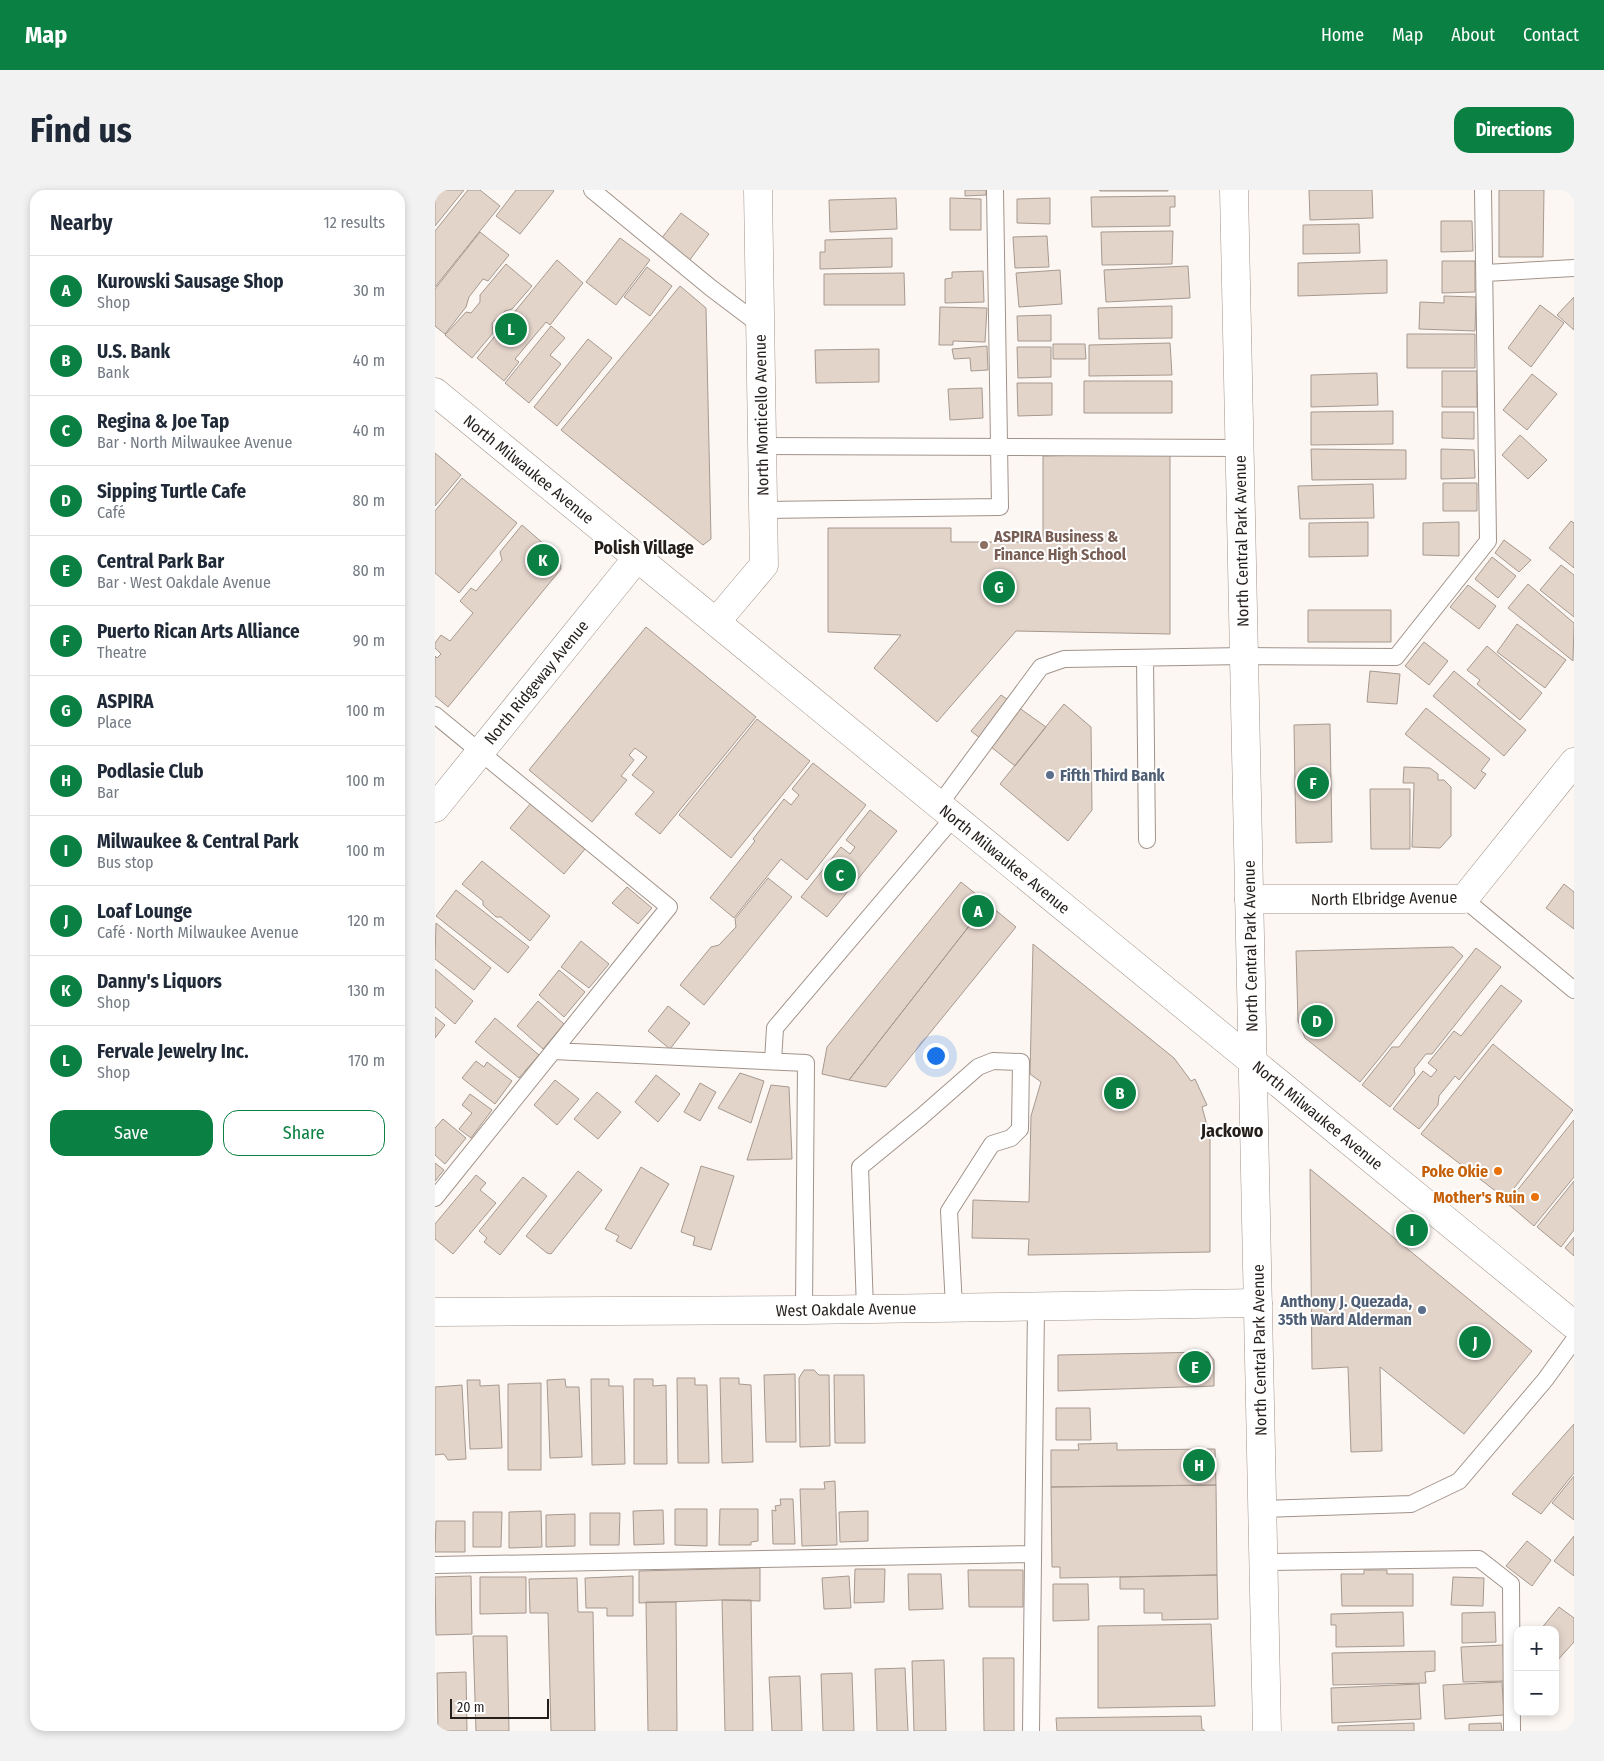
<!DOCTYPE html>
<meta charset="utf-8">
<style>
:root{--surface:#fff;--page:#f2f2f3;--text:#1f2937;--muted:#747a83;--line:#e0e1e3;--accent:#0b8043}
body{margin:0;font-family:"Fira Sans Condensed",sans-serif;background:var(--page);color:var(--text)}
.controls{position:absolute;right:15px;bottom:15px;display:grid;overflow:hidden;border-radius:10px;box-shadow:0 2px 8px #0003}
.controls button{width:45px;height:45px;display:grid;place-items:center;padding:0;border:0;border-bottom:1px solid var(--line);background:var(--surface);color:var(--text);font:25px sans-serif}
.scale{position:absolute;left:15px;bottom:12px;width:99px;box-sizing:border-box;padding-left:5px;border:2px solid #251f1c;border-top:0;font-size:14px;line-height:18px;white-space:nowrap;color:#251f1c;-webkit-text-stroke:4px #fff;paint-order:stroke}
.you{position:absolute;left:500px;top:865px;width:18px;height:18px;margin:-12px;border:4px solid #fff;border-radius:50%;background:#1a73e8;box-shadow:0 0 0 8px #1a73e833}
.badge{display:grid;place-items:center;width:32px;height:32px;border-radius:50%;background:var(--accent);color:#fff;font-size:16px;font-weight:700}
.pin{position:absolute;translate:-50% -50%;border:2px solid #fff;box-shadow:0 1px 5px #0006}
.list{margin:0;padding:0;list-style:none}
h2{display:flex;justify-content:space-between;align-items:center;height:65px;margin:0;padding:0 20px;font-size:21px}
h2 small{font-size:16px;font-weight:400;color:var(--muted)}
.list li{display:grid;grid-template-columns:32px 1fr auto;gap:15px;align-items:center;box-sizing:border-box;height:70px;padding:0 20px;border-top:1px solid var(--line)}
.list b{display:block;font-size:19px;white-space:nowrap}
.list p{margin:0;font-size:16px;white-space:nowrap;color:var(--muted)}
.list em{font-size:16px;font-style:normal;color:var(--muted)}
.actions{display:flex;gap:10px;padding:15px 20px}
.actions a{flex:1;padding:11px 0;border:1px solid var(--accent);border-radius:15px;text-align:center;font-size:18px;color:var(--accent)}
.actions .main{background:var(--accent);color:#fff}
.map{position:relative;flex:none;width:1139px;height:1541px;overflow:hidden;border-radius:15px}
header{display:flex;align-items:center;gap:30px;box-sizing:border-box;height:70px;padding:0 25px;background:var(--accent);color:#fff}
header strong{font-size:24px}
nav{display:flex;gap:28px;margin-inline-start:auto;font-size:18px}
.intro{display:flex;align-items:center;justify-content:space-between;box-sizing:border-box;height:120px;padding:0 30px}
h1{margin:0;font-size:35px}
.button{padding:12px 22px;border-radius:15px;background:var(--accent);color:#fff;font-size:18px;font-weight:700}
main{display:flex;gap:30px;padding:0 30px}
aside{flex:1;background:var(--surface);border-radius:15px;box-shadow:0 2px 8px #0003}
.map>svg:first-child{display:block}
</style>
<header>
<strong>Map</strong>
<nav><a>Home</a><a>Map</a><a>About</a><a>Contact</a></nav>
</header>
<div class="intro"><h1>Find us</h1><a class="button">Directions</a></div>
<main>
<aside>
<h2>Nearby<small>12 results</small></h2>
<ul class="list">
<li><span class="badge">A</span><div><b>Kurowski Sausage Shop</b><p>Shop</p></div><em>30 m</em></li>
<li><span class="badge">B</span><div><b>U.S. Bank</b><p>Bank</p></div><em>40 m</em></li>
<li><span class="badge">C</span><div><b>Regina &amp; Joe Tap</b><p>Bar · North Milwaukee Avenue</p></div><em>40 m</em></li>
<li><span class="badge">D</span><div><b>Sipping Turtle Cafe</b><p>Café</p></div><em>80 m</em></li>
<li><span class="badge">E</span><div><b>Central Park Bar</b><p>Bar · West Oakdale Avenue</p></div><em>80 m</em></li>
<li><span class="badge">F</span><div><b>Puerto Rican Arts Alliance</b><p>Theatre</p></div><em>90 m</em></li>
<li><span class="badge">G</span><div><b>ASPIRA</b><p>Place</p></div><em>100 m</em></li>
<li><span class="badge">H</span><div><b>Podlasie Club</b><p>Bar</p></div><em>100 m</em></li>
<li><span class="badge">I</span><div><b>Milwaukee &amp; Central Park</b><p>Bus stop</p></div><em>100 m</em></li>
<li><span class="badge">J</span><div><b>Loaf Lounge</b><p>Café · North Milwaukee Avenue</p></div><em>120 m</em></li>
<li><span class="badge">K</span><div><b>Danny's Liquors</b><p>Shop</p></div><em>130 m</em></li>
<li><span class="badge">L</span><div><b>Fervale Jewelry Inc.</b><p>Shop</p></div><em>170 m</em></li>
</ul>
<div class="actions"><a class="main">Save</a><a>Share</a></div>
</aside>
<div class="map">
<svg width="1139" height="1541" viewBox="0 0 1139 1541">
<rect width="100%" height="100%" fill="#fdf7f3"/>
<path fill="#e3d4ca" stroke="#a6998f" d="M0 0H29L0 36Z
M33 0H45L65 16 0 97V41Z
M81 0H117L119 1 85 44 61 26Z
M530 0H551V5L530 6Z
M664 0H733V1H665Z
M874 0H937L938 28 875 30Z
M1064 0H1109L1108 67H1064Z
M740 6V17H735V36L657 37 656 7Z
M461 8 462 39 395 42 394 10Z
M515 8 546 9V40H515Z
M615 8V34L582 33V9Z
M246 23 274 44 254 71 226 49Z
M1006 31H1037L1038 61 1006 62Z
M924 34 925 63 868 64V35Z
M738 41 737 74 667 75 666 42Z
M45 42 74 65 53 91 48 89 34 107 31 117 10 144 0 136V99Z
M612 46 614 77 580 78 578 47Z
M185 48 215 70 181 115 151 92Z
M457 48V77L385 79V62H390V50Z
M122 70 148 93 115 135 111 132 80 169 84 172 69 191 42 168Z
M952 70V103L863 106V73Z
M1007 71H1040V102L1007 103Z
M71 74 97 96 77 119 70 121 57 133 58 143 37 168 10 145 31 122 36 123 45 112V105Z
M753 76 755 108 671 112 669 80Z
M212 77 237 96 215 126 189 107Z
M625 80 627 114 584 117 581 83Z
M548 81 549 112 510 113V89L517 88V82Z
M469 83 470 115H389V84Z
M245 96 271 118 276 349 268 355 126 240Z
M1009 106 1041 107 1040 141 984 139 985 112 1009 113Z
M1139 107V140L1122 125Z
M1105 115 1129 133 1096 177 1073 158Z
M737 116V148L664 149 663 118Z
M505 117 552 118 550 152 518 151V155H504Z
M616 125V151H583L582 126Z
M116 136 130 148 115 165 126 174 94 213 70 193Z
M972 144H1040V178H972Z
M153 149 177 168 122 236 99 217Z
M735 153 737 185 654 186V155Z
M618 154H650L651 169H618Z
M552 156 553 180 536 181 535 168 519 169 517 159Z
M582 157H616V187L583 188Z
M444 159V192L381 193 380 160Z
M1007 181H1042V217H1007Z
M942 183 943 215 876 217V185Z
M1097 184 1122 204 1092 240 1068 220Z
M649 191H737V223H649Z
M582 193H617V225L583 226Z
M547 198 548 228 515 230 513 199Z
M958 221V254L876 255V222Z
M1007 222H1039V249L1007 248Z
M1085 245 1112 270 1093 289 1067 265Z
M876 259 971 260V289L877 290Z
M1006 259 1039 260 1040 288 1006 289Z
M0 263 26 285 0 316Z
M735 263V444L581 441 502 532 439 478 466 445 393 442V338H516V352H608V266Z
M27 288 82 333 24 403 0 383V321Z
M1008 293H1042V321H1008Z
M938 294 939 328 865 329 863 296Z
M1136 331 1139 333V378L1114 358Z
M933 332V366L874 367V333Z
M1024 332V366L988 365V333Z
M87 335 125 368 126 379 13 517 0 506V466L2 468 6 464 0 458V453L6 445 15 451 38 423 25 411 36 398 41 401 67 370 65 362Z
M1069 350 1096 370 1084 382 1060 363Z
M1057 367 1081 386 1063 408 1040 389Z
M1126 375 1139 385V427L1105 400Z
M1093 394 1139 433 1138 471 1073 418Z
M1033 395 1061 416 1044 439 1015 417Z
M873 420H956V452H873Z
M1082 434 1131 470 1110 498 1062 462Z
M211 437 321 527 225 644 200 624 219 602 197 585 212 567 200 558 194 565 199 570 186 586 192 590 157 632 94 580Z
M989 452 1013 471 994 495 970 476Z
M1052 456 1107 503 1085 530 1042 494 1045 490 1032 480Z
M935 481 965 484 962 514 932 512Z
M1019 481 1091 540 1069 566 998 506Z
M566 505 611 537 580 576 536 541Z
M629 514 656 537 657 620 633 651 565 594Z
M991 518 1055 569 1046 581 1051 584 1040 599 970 544Z
M322 529 375 571 296 668 244 625Z
M895 534 897 652 861 653 859 535Z
M378 573 431 615 372 690 346 669 299 728 275 708 320 651 318 649 349 609 356 615 364 605 357 599Z
M969 577 995 578 1003 584V590H1009L1016 597V646L1005 658 977 657 979 593H968Z
M935 599H975V659H936Z
M96 613 150 659 129 684 75 638Z
M435 620 462 641 392 727 366 707 406 657 415 664 420 657 411 650Z
M47 671 115 726 95 751 66 727H61L48 715V711L27 694Z
M333 688 357 707 269 815 245 795 276 757 284 755 301 737 300 729Z
M526 692 552 713 414 890 387 884 392 857Z
M1129 694 1139 702V739L1111 718Z
M192 697 217 718 203 734 177 713Z
M21 700 94 757 73 783 1 726Z
M552 713 581 737 451 897 414 890Z
M1 733 56 778 39 800 0 769Z
M146 751 174 774 154 798 126 777Z
M598 754 739 868 756 891 760 889 772 915 767 917 775 946V1062L593 1065 594 1049 537 1048 538 1010 594 1012 596 926 606 892 595 884Z
M1018 757 1028 766 925 892 870 848 863 831 861 761Z
M1041 758 1066 777 997 864H991L979 879 980 884 955 917 927 895 957 857H964Z
M0 779 38 811 20 834 0 817Z
M124 780 150 802 129 827 104 805Z
M1066 795 1087 811 1024 890 1020 886 1004 906 1003 915 984 939 958 919 988 881 996 887 1002 880 993 873 1019 841 1026 846Z
M103 811 129 834 108 859 82 836Z
M233 816 255 833 235 859 213 841Z
M0 827 10 835 0 848Z
M60 828 104 865 84 888 40 852Z
M1058 854 1138 920 1071 1009 986 944Z
M41 871 49 877 52 872 77 891 60 914 27 888Z
M305 883 329 891 316 933 283 918Z
M221 885 245 904 223 932 200 912Z
M120 890 144 909 122 935 99 915Z
M265 893 281 902 265 931 249 922Z
M336 895 354 897 357 969 312 970Z
M162 902 186 922 163 949 139 929Z
M35 904 57 920 36 948 24 939 37 923 27 915Z
M8 929 31 948 10 974 0 965V938Z
M1139 930V987L1099 1036 1072 1013Z
M0 973 9 980 0 991Z
M266 976 299 986 276 1060 258 1055 260 1047 246 1042Z
M206 977 234 994 196 1059 181 1051 184 1046 170 1039Z
M875 979 1097 1161 1029 1244 945 1177 947 1261 916 1262 913 1177 877 1179Z
M143 981 167 1000 116 1064 112 1063 91 1046Z
M41 985 51 993 45 1000 61 1013 18 1064 0 1049V1034Z
M88 987 112 1006 65 1065 49 1052 52 1048 44 1041Z
M1139 991V1040L1126 1057 1102 1037Z
M1139 1047V1066L1130 1058Z
M773 1162 779 1170V1196L623 1201V1165Z
M369 1180H379L384 1185H394L395 1256 365 1257 364 1188Z
M360 1184 361 1252H331L329 1185Z
M399 1185H429L430 1253H400Z
M242 1188H260V1195H272L274 1273H243Z
M285 1188H304V1194L316 1195 318 1272 287 1273Z
M130 1189 131 1197H144L147 1267 115 1268 112 1190Z
M156 1189H174V1196H188L190 1274 157 1275Z
M199 1189H218V1196L231 1195 232 1274H199Z
M32 1190H45V1196L64 1195 67 1258 35 1259Z
M106 1193V1280H73V1194Z
M27 1195 31 1269 13 1270 9 1264 0 1265V1197Z
M621 1218H655L656 1250H621Z
M1139 1234V1283L1106 1324 1077 1304Z
M682 1253V1260L780 1259 781 1295 616 1297V1260H644L643 1254Z
M1139 1286V1330L1117 1313Z
M400 1291 402 1355 367 1356 365 1299H390L389 1292Z
M781 1295 782 1385 625 1388V1377H617L616 1297Z
M345 1309H358L360 1354H338L337 1320 341 1321 340 1316 346 1315Z
M240 1319H272V1356L240 1355Z
M285 1319H323V1351L316 1352V1355H284Z
M228 1320 229 1354 199 1355 198 1321Z
M106 1321 107 1357 74 1358V1322Z
M433 1321V1351L405 1352 404 1322Z
M38 1322H67L66 1357H38Z
M155 1323H185L184 1355H155Z
M140 1324V1356L111 1357V1325Z
M1 1331H30V1362H0Z
M1139 1346V1386L1119 1371Z
M1092 1351 1116 1370 1097 1396 1071 1376Z
M325 1378V1411L287 1410 204 1413V1381Z
M420 1379H450L449 1412 419 1413Z
M533 1380H588V1417H534Z
M929 1380H952V1384H978V1416H907L906 1384H929Z
M473 1384H506L508 1419 474 1420Z
M782 1385 783 1429 727 1430V1423H709V1399H685V1387Z
M36 1386 37 1444 1 1445 0 1387Z
M198 1386V1426H172V1418H151L150 1388Z
M414 1386 416 1418 389 1419 387 1388Z
M45 1387H91V1423L45 1424Z
M1018 1387 1049 1388 1048 1416 1016 1415Z
M142 1388 143 1422H158L160 1541H116L113 1423H95L94 1389Z
M618 1394H653L654 1430 618 1431Z
M287 1410H316L318 1541H290Z
M211 1412H241L242 1541H213Z
M1124 1417 1139 1428V1452L1120 1473V1440H1105Z
M968 1422 969 1456 901 1457V1435H896V1424Z
M1060 1422 1061 1452 1027 1453V1423Z
M776 1434 780 1516 663 1518V1436Z
M38 1446H72L74 1541H41Z
M1068 1455 1069 1491 1028 1492 1026 1457Z
M1000 1461V1481L990 1482 991 1493 898 1495 897 1463Z
M548 1468H579V1541H549Z
M509 1470 511 1541H479L477 1471Z
M470 1478 473 1541H442L440 1479Z
M31 1482 32 1541H3L2 1483Z
M417 1483 419 1541H388L386 1484Z
M365 1486 367 1541H337L334 1487Z
M1067 1492 1069 1525 1010 1529 1008 1495Z
M984 1494 986 1529 897 1533 896 1498Z
M766 1526 767 1539 770 1541H622L621 1528Z
M979 1533V1541H903V1536Z
M1066 1533 1067 1541H1034V1534Z"/>
<g fill="none" stroke-linecap="round" stroke-linejoin="round">
<g stroke="#a1938a" stroke-width="18">
<path id="lane" d="M157 0 276 98 325 135
M1050 83 1139 78
M327 256 804 258
M328 320 565 317 560 0
M710 468 712 650
M0 525 234 717 0 1008
M504 615 606 477 629 469 809 466 961 467 1053 351 1048 0
M1029 709 1139 800
M118 861 371 873 369 1120
M338 871 340 838 519 627
M430 1119 425 977 486 927 543 877 558 871 586 872 585 939 576 948 557 954 514 1021 519 1117
M828 1319 976 1314 1024 1291 1110 1190 1139 1150
M829 1372 1044 1369 1076 1394 1077 1541
M0 1375 598 1364
M596 1541 601 1116"/>
</g>
<g stroke="#a1938a" stroke-width="29">
<path id="street" d="M281 432 329 375 323 0
M0 618 202 368
M814 709H1029L1139 572
M0 1122 369 1120 823 1113"/>
</g>
<g stroke="#a1938a" stroke-width="29">
<path id="secondary" d="M799 0 832 1541
M0 202 1139 1135"/>
</g>
<use href="#lane" stroke="#fff" stroke-width="16"/>
<use href="#street" stroke="#fff" stroke-width="28"/>
<use href="#secondary" stroke="#fff" stroke-width="28"/>
</g>
<circle fill="#8d6e63" stroke="#fff" stroke-width="2" cx="549" cy="355" r="5"/>
<g fill="#5c6f8a" stroke="#fff" stroke-width="2">
<circle cx="615" cy="585" r="5"/>
<circle cx="987" cy="1120" r="5"/>
</g>
<g fill="#e8710a" stroke="#fff" stroke-width="2">
<circle cx="1063" cy="981" r="5"/>
<circle cx="1100" cy="1007" r="5"/>
</g>
<g text-anchor="middle" stroke-width="4" stroke-linejoin="round" paint-order="stroke">
<g font-size="16" fill="#251f1c" stroke="#fff">
<text transform="translate(326 225) rotate(-91)" y="6">North Monticello Avenue</text>
<text transform="translate(94 279) rotate(39)" y="6">North Milwaukee Avenue</text>
<text transform="translate(806 351) rotate(-91)" y="6">North Central Park Avenue</text>
<text transform="translate(101 492) rotate(-51)" y="6">North Ridgeway Avenue</text>
<text transform="translate(570 669) rotate(39)" y="6">North Milwaukee Avenue</text>
<text transform="translate(949 708) rotate(-1)" y="6">North Elbridge Avenue</text>
<text transform="translate(815 756) rotate(-91)" y="6">North Central Park Avenue</text>
<text transform="translate(883 925) rotate(39)" y="6">North Milwaukee Avenue</text>
<text transform="translate(411 1119) rotate(-1)" y="6">West Oakdale Avenue</text>
<text transform="translate(824 1160) rotate(-91)" y="6">North Central Park Avenue</text>
</g>
<g font-size="16" font-weight="bold" fill="#785e54" stroke="#fff" text-anchor="start">
<text x="559" y="352">ASPIRA Business &amp;<tspan x="559" dy="18">Finance High School</tspan></text>
</g>
<g font-size="16" font-weight="bold" fill="#4e5e75" stroke="#fff" text-anchor="start">
<text x="625" y="591">Fifth Third Bank</text>
<text x="977" y="1117" text-anchor="end">Anthony J. Quezada,<tspan x="977" dy="18">35th Ward Alderman</tspan></text>
</g>
<g font-size="16" font-weight="bold" fill="#c56008" stroke="#fff" text-anchor="end">
<text x="1053" y="987">Poke Okie</text>
<text x="1090" y="1013">Mother's Ruin</text>
</g>
<g font-size="18" font-weight="bold" fill="#251f1c" stroke="#fff">
<text x="209" y="364">Polish Village</text>
<text x="797" y="947">Jackowo</text>
</g>
</g>
</svg>
<div class="controls">
<button>+</button>
<button>−</button>
</div>
<div class="scale">20 m</div>
<div class="you"></div>
<div class="pin badge" style="left:543px;top:721px">A</div>
<div class="pin badge" style="left:685px;top:903px">B</div>
<div class="pin badge" style="left:405px;top:685px">C</div>
<div class="pin badge" style="left:882px;top:831px">D</div>
<div class="pin badge" style="left:760px;top:1177px">E</div>
<div class="pin badge" style="left:878px;top:593px">F</div>
<div class="pin badge" style="left:564px;top:397px">G</div>
<div class="pin badge" style="left:764px;top:1275px">H</div>
<div class="pin badge" style="left:977px;top:1040px">I</div>
<div class="pin badge" style="left:1040px;top:1152px">J</div>
<div class="pin badge" style="left:108px;top:370px">K</div>
<div class="pin badge" style="left:76px;top:139px">L</div>
</div>
</main>
